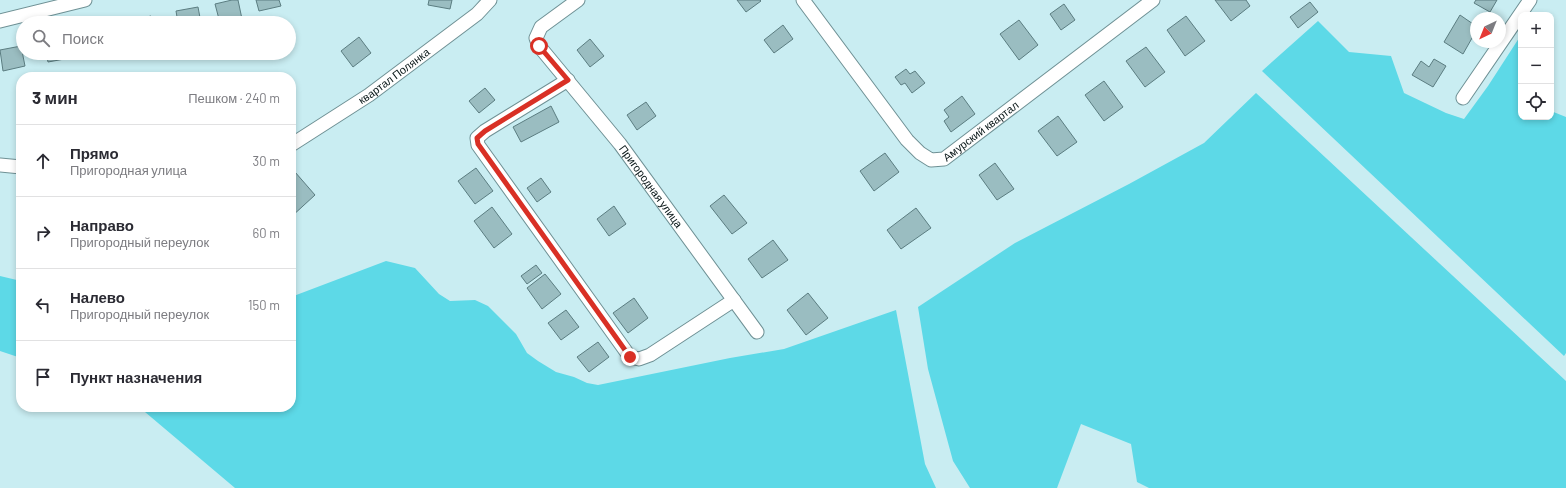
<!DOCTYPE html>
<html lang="ru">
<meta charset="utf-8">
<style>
:root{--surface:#fff;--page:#f2f2f3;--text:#2b2b33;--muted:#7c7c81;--line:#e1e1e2}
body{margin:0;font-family:Barlow,sans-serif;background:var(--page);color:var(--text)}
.controls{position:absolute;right:12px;top:12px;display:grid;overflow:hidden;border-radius:8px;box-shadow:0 2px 6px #0003}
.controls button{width:36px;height:36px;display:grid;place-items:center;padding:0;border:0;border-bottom:1px solid var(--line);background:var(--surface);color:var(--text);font:20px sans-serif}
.compass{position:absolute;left:1470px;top:12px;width:36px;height:36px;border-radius:50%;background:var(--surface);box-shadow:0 2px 6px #0003;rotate:223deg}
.stop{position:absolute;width:12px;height:12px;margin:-9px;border:3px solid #d93025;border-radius:50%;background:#fff}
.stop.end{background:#d93025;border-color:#fff;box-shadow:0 1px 4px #0008}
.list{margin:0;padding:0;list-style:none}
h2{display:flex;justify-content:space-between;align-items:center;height:52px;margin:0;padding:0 16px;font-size:17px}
h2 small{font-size:13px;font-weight:400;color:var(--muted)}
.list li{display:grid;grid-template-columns:26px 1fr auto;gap:12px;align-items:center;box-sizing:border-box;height:72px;padding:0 16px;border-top:1px solid var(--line)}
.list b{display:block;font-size:15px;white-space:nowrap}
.list p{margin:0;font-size:13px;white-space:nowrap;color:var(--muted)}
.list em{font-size:13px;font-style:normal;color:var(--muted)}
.icon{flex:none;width:22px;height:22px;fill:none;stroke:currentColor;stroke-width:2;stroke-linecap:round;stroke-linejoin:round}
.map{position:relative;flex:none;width:1566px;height:488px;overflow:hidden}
.search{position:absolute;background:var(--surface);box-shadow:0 2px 6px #0003;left:16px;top:16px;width:280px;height:44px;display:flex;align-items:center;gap:10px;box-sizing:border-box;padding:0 14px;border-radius:22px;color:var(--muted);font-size:15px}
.panel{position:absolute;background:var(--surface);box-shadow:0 2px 6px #0003;left:16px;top:72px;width:280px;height:340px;border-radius:16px}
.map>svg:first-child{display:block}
</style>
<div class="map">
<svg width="1566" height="488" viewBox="0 0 1566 488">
<rect width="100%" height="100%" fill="#c9edf2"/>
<path fill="#5dd9e7" d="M1318 21 1349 52 1391 56 1404 93 1446 113 1464 119 1488 86 1521 35V117H1551V111L1566 117V353L1564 356 1262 71Z
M1256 93 1566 381V488H1149L1137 482 1131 444 1081 424 1057 488H970L953 461 928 369 918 307 1015 243 1129 184 1204 143Z
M386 261 415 268 439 294 450 301 475 300 488 306 516 334 527 353 538 361 556 372 574 377 587 383 598 385 730 358 784 349 896 310 925 464 936 488H235L145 412 133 407H291V297Z
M0 276 21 281V358L0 351Z"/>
<path fill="#9abdc1" stroke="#5b7d81" d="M232 0H238L242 19 220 23 215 4Z
M256 0H279L281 6 259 11Z
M429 0H452L450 9 428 5Z
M737 0H760L761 1 746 12Z
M1215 0H1246L1250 6 1231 21Z
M1476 0H1497L1490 12 1474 3Z
M1310 2 1318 12 1298 28 1290 17Z
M1064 4 1075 20 1061 30 1050 14Z
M198 7 201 23H178L176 11Z
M1460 15 1476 26V31L1463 54 1444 42Z
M151 16 152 23H129V21Z
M1186 16 1205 41 1185 56 1167 30Z
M1019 20 1038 45 1019 60 1000 34Z
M783 25 793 39 774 53 764 40Z
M359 37 371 53 353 67 341 51Z
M590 39 604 56 590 67 577 50Z
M21 46 25 66 3 71 0 50Z
M1146 47 1165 72 1145 87 1126 61Z
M46 53H69L70 58 48 62Z
M1434 59 1446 66 1433 87 1412 75 1421 61 1429 67Z
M906 69 910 74 915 71 925 83 912 93 905 83 901 85 895 77Z
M1104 81 1123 107 1104 121 1085 95Z
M485 88 495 100 479 113 469 101Z
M962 96 975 114 951 132 944 121 949 117 944 110Z
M646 102 656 116 637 130 627 115Z
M551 106 559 122 521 142 513 127Z
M1058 116 1077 142 1057 156 1038 131Z
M885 153 899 172 874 191 860 171Z
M995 163 1014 189 997 200 979 175Z
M476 168 493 191 475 204 458 181Z
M295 172 315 195 291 217V175Z
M541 178 551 192 537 202 527 188Z
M724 195 747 223 732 234 710 206Z
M614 206 626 224 609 236 597 219Z
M492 207 512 234 494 248 474 221Z
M916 208 931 228 901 249 887 230Z
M773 240 788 260 762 278 748 259Z
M536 265 542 273 527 284 521 276Z
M545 274 561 294 542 309 527 288Z
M808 293 828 318 806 335 787 310Z
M634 298 648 318 628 333 613 313Z
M566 310 579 327 561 340 548 323Z
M598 342 609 357 589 372 577 357Z"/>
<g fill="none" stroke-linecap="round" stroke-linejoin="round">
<g stroke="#6f9195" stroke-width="15">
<g id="street">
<path id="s1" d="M578 0 541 27 536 38 539 46 620 144 757 332"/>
<path id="s2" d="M803 0 907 140 920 153 931 160 944 159 1153 0"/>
<path d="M0 21 85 0"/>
<path d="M568 80 485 131 477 138 478 145 630 357 639 359 650 355 734 300"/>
<path d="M1463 98 1530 0"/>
<path id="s3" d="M291 145 369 95 477 14 490 0"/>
<path d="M0 165 21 167"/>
</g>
</g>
<use href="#street" stroke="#fff" stroke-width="13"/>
</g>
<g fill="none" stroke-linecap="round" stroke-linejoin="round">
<path stroke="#d93025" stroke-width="5" d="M539 46 568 80 485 131 477 138 478 144 630 357"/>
</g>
<g text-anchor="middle" stroke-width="4" stroke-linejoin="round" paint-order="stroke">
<g font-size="11" fill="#091718" stroke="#c9edf2">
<text dy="4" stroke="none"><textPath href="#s3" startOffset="124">квартал Полянка</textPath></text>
<text dy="4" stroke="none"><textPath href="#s2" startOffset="265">Амурский квартал</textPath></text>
<text dy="4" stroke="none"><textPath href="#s1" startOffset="246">Пригородная улица</textPath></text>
</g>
</g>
</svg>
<div class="controls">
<button>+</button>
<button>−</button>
<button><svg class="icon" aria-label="locate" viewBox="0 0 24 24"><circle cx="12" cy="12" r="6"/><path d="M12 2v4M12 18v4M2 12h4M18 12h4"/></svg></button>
</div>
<svg class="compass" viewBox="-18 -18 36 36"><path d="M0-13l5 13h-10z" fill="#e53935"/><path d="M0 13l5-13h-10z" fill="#7c7c81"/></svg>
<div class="stop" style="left:539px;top:46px"></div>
<div class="stop end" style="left:630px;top:357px"></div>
<div class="search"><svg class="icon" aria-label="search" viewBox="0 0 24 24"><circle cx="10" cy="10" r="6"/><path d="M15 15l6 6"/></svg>Поиск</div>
<section class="panel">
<h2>3 мин<small>Пешком · 240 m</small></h2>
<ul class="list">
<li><svg class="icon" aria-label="ahead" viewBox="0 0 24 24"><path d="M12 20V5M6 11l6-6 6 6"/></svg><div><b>Прямо</b><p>Пригородная улица</p></div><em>30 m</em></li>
<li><svg class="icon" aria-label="right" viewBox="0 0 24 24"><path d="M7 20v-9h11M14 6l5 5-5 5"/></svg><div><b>Направо</b><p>Пригородный переулок</p></div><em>60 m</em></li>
<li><svg class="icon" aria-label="left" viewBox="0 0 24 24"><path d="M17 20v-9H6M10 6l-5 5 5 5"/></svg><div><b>Налево</b><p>Пригородный переулок</p></div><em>150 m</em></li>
<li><svg class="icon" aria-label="arrive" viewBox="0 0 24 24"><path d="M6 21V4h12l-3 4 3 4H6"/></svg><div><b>Пункт назначения</b></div></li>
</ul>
</section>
</div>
